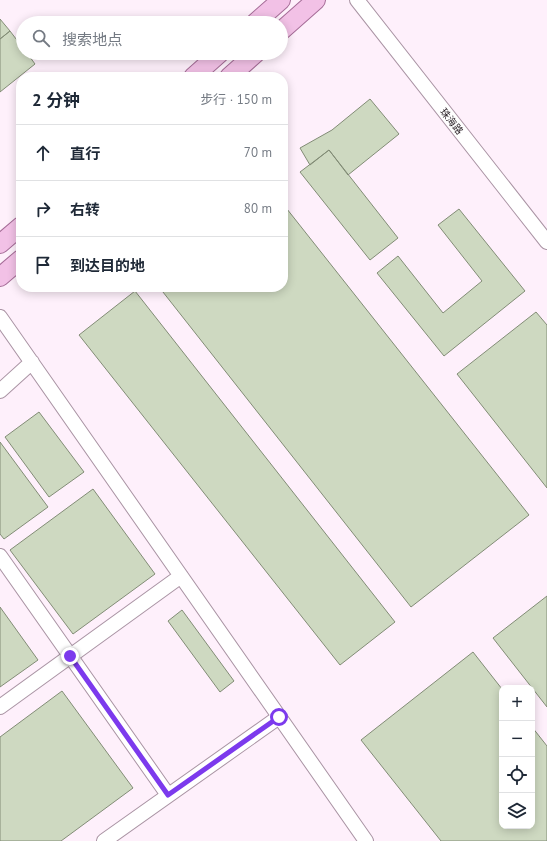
<!DOCTYPE html>
<html lang="zh">
<meta charset="utf-8">
<style>
:root{--surface:#fff;--page:#f6f6f7;--text:#1f2937;--muted:#747a83;--line:#e0e1e3}
body{margin:0;font-family:"PT Sans","Noto Sans SC",sans-serif;background:var(--page);color:var(--text)}
.controls{position:absolute;right:12px;bottom:12px;display:grid;overflow:hidden;border-radius:8px;box-shadow:0 2px 10px #0003}
.controls button{width:36px;height:36px;display:grid;place-items:center;padding:0;border:0;border-bottom:1px solid var(--line);background:var(--surface);color:var(--text);font:20px sans-serif}
.stop{position:absolute;width:12px;height:12px;margin:-9px;border:3px solid #7c3aed;border-radius:50%;background:#fff}
.stop.end{background:#7c3aed;border-color:#fff;box-shadow:0 1px 4px #0008}
.list{margin:0;padding:0;list-style:none}
h2{display:flex;justify-content:space-between;align-items:center;height:52px;margin:0;padding:0 16px;font-size:17px}
h2 small{font-size:13px;font-weight:400;color:var(--muted)}
.list li{display:grid;grid-template-columns:26px 1fr auto;gap:12px;align-items:center;box-sizing:border-box;height:56px;padding:0 16px;border-top:1px solid var(--line)}
.list b{display:block;font-size:15px;white-space:nowrap}
.list em{font-size:13px;font-style:normal;color:var(--muted)}
.icon{flex:none;width:22px;height:22px;fill:none;stroke:currentColor;stroke-width:2;stroke-linecap:round;stroke-linejoin:round}
.map{position:relative;flex:none;width:547px;height:841px;overflow:hidden}
.search{position:absolute;background:var(--surface);box-shadow:0 2px 10px #0003;left:16px;top:16px;width:272px;height:44px;display:flex;align-items:center;gap:10px;box-sizing:border-box;padding:0 14px;border-radius:22px;color:var(--muted);font-size:15px}
.panel{position:absolute;background:var(--surface);box-shadow:0 2px 10px #0003;left:16px;top:72px;width:272px;height:220px;border-radius:16px}
.map>svg:first-child{display:block}
</style>
<div class="map">
<svg width="547" height="841" viewBox="0 0 547 841">
<rect width="100%" height="100%" fill="#fef0fb"/>
<path fill="#ced9c1" stroke="#828c76" d="M0 19 10 31 0 39Z
M10 31 23 48V53H27L35 64 0 92V39Z
M370 99 399 134 348 175 329 150 310 165 300 148 332 130Z
M329 150 398 238 370 260 300 172Z
M283 204 529 515 411 607 159 287H283Z
M459 209 525 291 444 356 377 273 398 256 443 313 482 281 438 225Z
M135 291 395 622 340 665 79 335Z
M536 312 547 325V488L457 374Z
M39 412 84 472 49 497 5 437Z
M0 442 48 507 4 539 0 534Z
M93 489 155 574 73 634 10 550Z
M547 596V707L493 638Z
M0 607 38 660 0 687Z
M182 610 234 681 220 692 168 621Z
M473 652 502 689V826H532V727L547 746V841H441L361 740Z
M62 691 133 788 61 841H0V737Z"/>
<g fill="none" stroke-linecap="round" stroke-linejoin="round">
<g stroke="#aa94a4" stroke-width="16">
<path id="minor" d="M357 0 547 242
M0 317 366 841
M0 391 32 362
M0 556 168 795
M0 707 181 576
M104 841 279 717"/>
</g>
<g stroke="#a56c97" stroke-width="20">
<path id="major" d="M255 23 281 0
M281 31 316 0
M193 77 220 53
M229 77 256 53
M0 244 21 226
M0 277 21 259"/>
</g>
<use href="#minor" stroke="#fff" stroke-width="14"/>
<use href="#major" stroke="#f2c1e6" stroke-width="18"/>
</g>
<g fill="none" stroke-linecap="round" stroke-linejoin="round">
<path stroke="#7c3aed" stroke-width="5" d="M70 656 168 795 279 717"/>
</g>
<g text-anchor="middle" stroke-width="3" stroke-linejoin="round" paint-order="stroke">
<g font-size="10" fill="#261d23" stroke="#fff">
<text transform="translate(452 121) rotate(52)" y="4">珠海路</text>
</g>
</g>
</svg>
<div class="controls">
<button>+</button>
<button>−</button>
<button><svg class="icon" aria-label="locate" viewBox="0 0 24 24"><circle cx="12" cy="12" r="6"/><path d="M12 2v4M12 18v4M2 12h4M18 12h4"/></svg></button>
<button><svg class="icon" aria-label="layers" viewBox="0 0 24 24"><path d="M12 4l9 5-9 5-9-5zM3 14l9 5 9-5"/></svg></button>
</div>
<div class="stop" style="left:279px;top:717px"></div>
<div class="stop end" style="left:70px;top:656px"></div>
<div class="search"><svg class="icon" aria-label="search" viewBox="0 0 24 24"><circle cx="10" cy="10" r="6"/><path d="M15 15l6 6"/></svg>搜索地点</div>
<section class="panel">
<h2>2 分钟<small>步行 · 150 m</small></h2>
<ul class="list">
<li><svg class="icon" aria-label="ahead" viewBox="0 0 24 24"><path d="M12 20V5M6 11l6-6 6 6"/></svg><div><b>直行</b></div><em>70 m</em></li>
<li><svg class="icon" aria-label="right" viewBox="0 0 24 24"><path d="M7 20v-9h11M14 6l5 5-5 5"/></svg><div><b>右转</b></div><em>80 m</em></li>
<li><svg class="icon" aria-label="arrive" viewBox="0 0 24 24"><path d="M6 21V4h12l-3 4 3 4H6"/></svg><div><b>到达目的地</b></div></li>
</ul>
</section>
</div>
